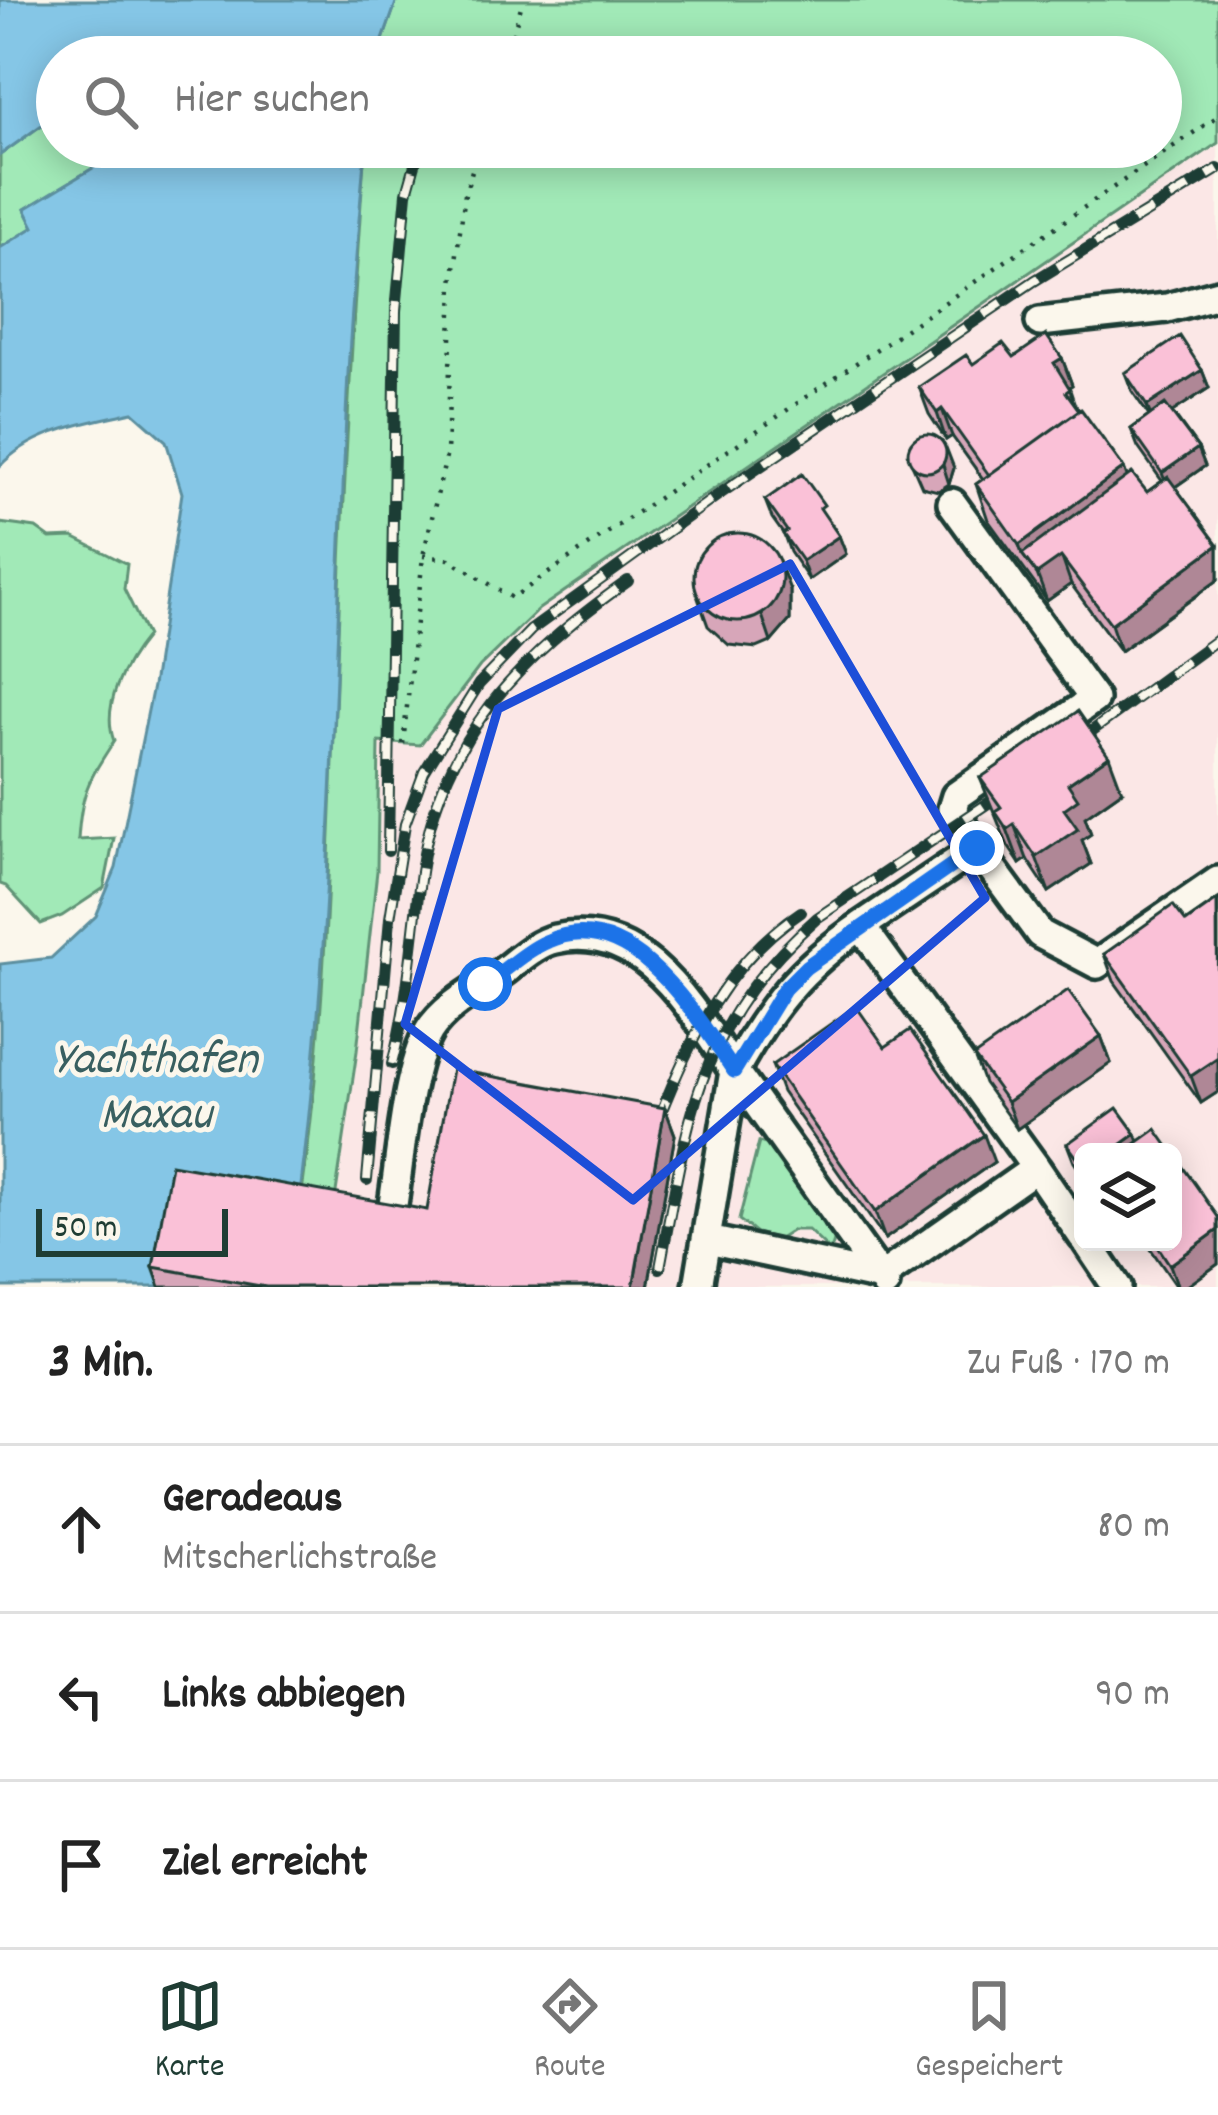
<!DOCTYPE html>
<html lang="de">
<meta charset="utf-8">
<style>
:root{--surface:#fff;--page:#f6f6f6;--text:#222;--muted:#767676;--line:#e0e0e0;--accent:#1f3d34}
body{margin:0;font-family:Dekko,sans-serif;background:var(--page);color:var(--text)}
.controls{position:absolute;right:36px;bottom:36px;display:grid;overflow:hidden;border-radius:18px;box-shadow:0 6px 30px #0003}
.controls button{width:108px;height:108px;display:grid;place-items:center;padding:0;border:0;border-bottom:3px solid var(--line);background:var(--surface);color:var(--text);font:60px sans-serif}
.scale{position:absolute;left:36px;bottom:30px;width:192px;box-sizing:border-box;padding-left:12px;border:6px solid #1f3d34;border-top:0;font-size:33px;line-height:42px;white-space:nowrap;color:#1f3d34;-webkit-text-stroke:9px #fbf7ec;paint-order:stroke}
.stop{position:absolute;width:36px;height:36px;margin:-27px;border:9px solid #1a73e8;border-radius:50%;background:#fff}
.stop.end{background:#1a73e8;border-color:#fff;box-shadow:0 3px 12px #0008}
.list{margin:0;padding:0;list-style:none}
h2{display:flex;justify-content:space-between;align-items:center;height:156px;margin:0;padding:0 48px;font-size:51px}
h2 small{font-size:39px;font-weight:400;color:var(--muted)}
.list li{display:grid;grid-template-columns:78px 1fr auto;gap:36px;align-items:center;box-sizing:border-box;height:168px;padding:0 48px;border-top:3px solid var(--line)}
.list b{display:block;font-size:45px;white-space:nowrap}
.list p{margin:0;font-size:39px;white-space:nowrap;color:var(--muted)}
.list em{font-size:39px;font-style:normal;color:var(--muted)}
.icon{flex:none;width:66px;height:66px;fill:none;stroke:currentColor;stroke-width:2;stroke-linecap:round;stroke-linejoin:round}
.map{position:relative;flex:none;width:1218px;height:1287px;overflow:hidden}
.search{position:absolute;background:var(--surface);box-shadow:0 6px 30px #0003;left:36px;right:36px;top:36px;height:132px;display:flex;align-items:center;gap:30px;box-sizing:border-box;padding:0 42px;border-radius:66px;color:var(--muted);font-size:45px}
.sheet{height:660px;background:var(--surface)}
nav{display:flex;justify-content:space-around;align-items:center;box-sizing:border-box;height:168px;border-top:3px solid var(--line);background:var(--surface);font-size:33px;color:var(--muted)}
nav a{display:grid;justify-items:center;gap:6px}
nav .on{color:var(--accent)}
.map>svg:first-child{display:block}
</style>
<div class="map">
<svg width="1218" height="1287" viewBox="0 0 1218 1287">
<rect width="100%" height="100%" fill="#fbf7ec"/>
<filter id="ink" filterUnits="userSpaceOnUse"><feTurbulence type="fractalNoise" baseFrequency=".00833" numOctaves="2"/><feDisplacementMap in="SourceGraphic" scale="24" xChannelSelector="R" yChannelSelector="G"/><feConvolveMatrix kernelMatrix="1 2 1 2 8 2 1 2 1" color-interpolation-filters="sRGB"/></filter>
<g filter="url(#ink)">
<path fill="#fbe7e6" fill-rule="evenodd" d="M1218 143V1287H322L357 1051 377 871 379 682 397 743 419 745 480 666 539 609ZM1083 1152H1173V1242H1083Z"/>
<path fill="#a1e9b7" stroke="#609376" stroke-width="3" d="M397 0H1218V143L539 609 480 666 420 745 379 742 377 871 357 1051 332 1219 299 1213C324 1048 328 878 335 712 342 523 351 335 365 147H1161V57H377Z
M57 114V147H128L25 209 34 227 0 248V155Z
M0 523 36 528 50 538 73 537 127 564 124 589 147 636C124 664 101 706 114 741 88 781 81 792 78 840L114 838 104 888 62 916 41 924 6 886 0 884Z
M759 1142 769 1145 835 1238 832 1247 828 1249 808 1230H793L779 1239 756 1233 739 1220Z"/>
<path fill="#85c6e6" stroke="#5c8f9f" stroke-width="3" d="M0 0H397L377 57H57V114L0 155Z
M128 147H365C359 222 352 298 348 373 333 678 334 985 287 1287H0V964L51 958 96 916 116 868 153 686 182 493 166 441 133 412C86 423 34 430 0 466V248L34 227 25 209Z"/>
<g fill="none" stroke-linecap="round" stroke-linejoin="round">
<g stroke="#1f3d34" stroke-width="36">
<path id="minor" d="M1040 322 1167 308 1218 294
M977 848 1040 934 1097 964 1218 881
M861 926 977 848 952 809 956 796 1094 699 952 503
M1036 1168 861 926C800 968 770 1006 734 1071L881 1277 1036 1168 1083 1237
M392 1211C400 1164 406 1070 429 1031 444 1006 478 989 501 973 516 962 536 943 555 939 643 919 692 1010 734 1071L698 1287
M708 1240 881 1277 885 1284
M1087 1242 1117 1287"/>
</g>
<path stroke="#1f3d34" stroke-width="4.5" stroke-dasharray="3 9" stroke-linecap="butt" d="M506 57 523 0
M423 556 449 559 512 598 1218 116
M403 744 423 556 447 453 453 283 465 194 479 147"/>
<use href="#minor" stroke="#fbf7ec" stroke-width="27"/>
<g stroke="#1f3d34" stroke-width="12">
<path id="rail" d="M1063 752 1218 639
M388 851 396 311 407 193 416 161
M392 1064C409 1000 412 937 421 872 440 735 521 657 628 581
M658 1120C691 1038 725 963 801 912
M367 1180 390 918 405 824 424 772 479 684 531 630 721 493 1034 281 1218 169
M660 1268C688 1120 696 1024 817 918L1018 783"/>
</g>
<use href="#rail" stroke="#fbf7ec" stroke-width="8" stroke-dasharray="22" stroke-linecap="butt"/>
</g>
<path fill="#d7a6b9" stroke="#1f3d34" stroke-width="3" d="M1014 357 1062 358 1072 385 1069 387 1075 405 1124 468 1127 476 1147 492 1162 481 1138 447 1131 429 1149 416 1132 391 1125 373 1202 370 1209 388 1172 412 1198 448 1205 466 1175 487 1218 545V580L1120 651 1071 584 1047 601 988 520 976 484 983 479 952 436 946 440 929 414 919 387Z
M908 455 954 468 949 484 938 491 922 487Z
M765 500 831 523 839 536 846 554 809 580 790 552 784 535 772 518Z
M790 590V620L771 642 757 648 729 645 708 626 698 598Z
M980 778 1122 791 1085 817 1091 834 1082 840 1091 864 1049 892 1027 859 1020 864 1008 846Z
M1218 901V1092L1201 1103 1114 981 1104 954 1186 922Z
M1101 1036 1111 1063 1017 1129 984 1083 974 1056Z
M885 1047 994 1162 885 1239 782 1092 772 1065Z
M665 1108 675 1135 648 1287H160L153 1267 427 1210Z
M1139 1142 1172 1152H1083V1175L1074 1162 1067 1144Z
M1218 1217V1264L1186 1287H1177L1146 1242H1173Z"/>
<path fill="#af8796" stroke="#1f3d34" stroke-width="3" d="M1062 358 1072 385 1064 390 1054 363Z
M1202 370 1209 388 1154 424 1147 406Z
M942 409 952 436 946 440 937 413Z
M1198 448 1205 466 1169 491 1162 473Z
M947 450 954 468 949 484 943 465Z
M1124 468 1137 503 1062 558 1071 584 1047 601 1037 574 1022 554 1019 545Z
M839 536 846 554 809 580 802 561Z
M1218 545V580L1120 651 1111 624Z
M780 563 790 590V620L771 642 762 615Z
M1109 756 1122 791 1085 817 1091 834 1082 840 1091 864 1049 892 1036 857 1064 809 1068 784Z
M1014 824 1027 859 1020 864 1007 829Z
M1101 1036 1111 1063 1017 1129 1007 1102Z
M1218 1058V1092L1201 1103 1191 1076Z
M665 1108 675 1135 648 1287H633Z
M1136 1134 1143 1152H1111Z
M984 1135 994 1162 885 1239 875 1212Z
M1218 1230V1264L1186 1287H1178L1170 1265Z"/>
<path fill="#fac1d7" stroke="#1f3d34" stroke-width="3" d="M1046 335 1062 358 1054 363 1070 389 1066 392 1079 410 989 475 942 409 937 413 919 387 966 355 973 364 1003 343 1014 357Z
M1180 336 1202 370 1147 406 1125 373Z
M1165 404 1198 448 1162 473 1131 429Z
M1081 409 1124 468 1019 545 976 484Z
M908 453a19 19 0 1 1 38 0a19 19 0 1 1-38 0Z
M1132 473 1147 492 1168 477 1218 545 1111 624 1061 557 1037 574 1022 554Z
M802 474 824 505 820 508 839 536 802 561 783 534 787 531 765 500Z
M694 577a44 44 0 1 1 88 0a44 44 0 1 1-88 0Z
M1078 711 1109 756 1068 784 1078 799 1064 809 1078 829 1036 857 1014 824 1007 829 995 811 1001 807 980 778Z
M1217 900 1218 1058 1191 1076 1104 954 1173 905 1186 922Z
M1068 990 1101 1036 1007 1102 974 1056Z
M856 1006 885 1047 910 1030 984 1135 875 1212 772 1065Z
M452 1069 665 1108 633 1287H266L153 1267 171 1164 427 1210Z
M1117 1108 1136 1134 1111 1152H1083V1166L1067 1144Z
M1156 1129 1172 1152H1124Z
M1173 1153 1218 1217V1230L1170 1265 1155 1242H1173Z"/>
</g>
<g fill="none" stroke-linecap="round" stroke-linejoin="round" filter="url(#ink)">
<path stroke="#1a73e8" stroke-width="15" d="M485 984C505 970 526 950 548 941 631 904 696 1016 734 1071L784 989 806 967 977 848"/>
</g>
<path fill="none" stroke="#1d4ed8" stroke-width="9" stroke-linejoin="round" d="M790 564 985 898 633 1200 405 1024 498 709Z"/>
<g text-anchor="middle" stroke-width="10" stroke-linejoin="round" paint-order="stroke">
<g font-size="48" font-style="italic" fill="#385f60" stroke="#fbf7ec">
<text x="156" y="1072">Yachthafen<tspan x="156" dy="55">Maxau</tspan></text>
</g>
</g>
</svg>
<div class="controls">
<button><svg class="icon" aria-label="layers" viewBox="0 0 24 24"><path d="M12 4l9 5-9 5-9-5zM3 14l9 5 9-5"/></svg></button>
</div>
<div class="scale">50 m</div>
<div class="stop" style="left:485px;top:984px"></div>
<div class="stop end" style="left:977px;top:848px"></div>
<div class="search"><svg class="icon" aria-label="search" viewBox="0 0 24 24"><circle cx="10" cy="10" r="6"/><path d="M15 15l6 6"/></svg>Hier suchen</div>
</div>
<section class="sheet">
<h2>3 Min.<small>Zu Fuß · 170 m</small></h2>
<ul class="list">
<li><svg class="icon" aria-label="ahead" viewBox="0 0 24 24"><path d="M12 20V5M6 11l6-6 6 6"/></svg><div><b>Geradeaus</b><p>Mitscherlichstraße</p></div><em>80 m</em></li>
<li><svg class="icon" aria-label="left" viewBox="0 0 24 24"><path d="M17 20v-9H6M10 6l-5 5 5 5"/></svg><div><b>Links abbiegen</b></div><em>90 m</em></li>
<li><svg class="icon" aria-label="arrive" viewBox="0 0 24 24"><path d="M6 21V4h12l-3 4 3 4H6"/></svg><div><b>Ziel erreicht</b></div></li>
</ul>
</section>
<nav>
<a class="on"><svg class="icon" aria-label="map" viewBox="0 0 24 24"><path d="M3 6l6-2 6 2 6-2v14l-6 2-6-2-6 2zM9 4v14M15 6v14"/></svg>Karte</a>
<a><svg class="icon" aria-label="directions" viewBox="0 0 24 24"><path d="M12 3l9 9-9 9-9-9zM9 14v-3h6M13 9l2 2-2 2"/></svg>Route</a>
<a><svg class="icon" aria-label="saved" viewBox="0 0 24 24"><path d="M7 4h10v16l-5-4-5 4z"/></svg>Gespeichert</a>
</nav>
